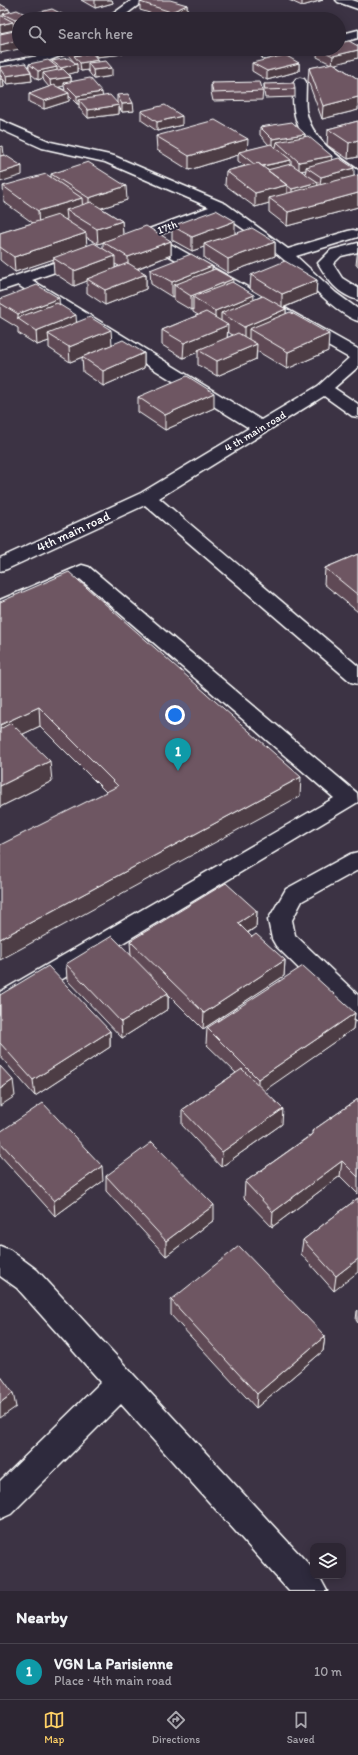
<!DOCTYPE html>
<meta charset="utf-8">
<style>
:root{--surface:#2d2633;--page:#39323f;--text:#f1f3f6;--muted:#a7a5ac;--line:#48434e;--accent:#ffd166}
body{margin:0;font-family:Itim,sans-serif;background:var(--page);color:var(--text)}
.controls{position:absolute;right:12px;bottom:12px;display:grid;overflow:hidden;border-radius:8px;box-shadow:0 2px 10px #0003}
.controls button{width:36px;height:36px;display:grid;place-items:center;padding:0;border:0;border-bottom:1px solid var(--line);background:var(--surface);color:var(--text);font:20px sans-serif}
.you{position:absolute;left:175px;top:715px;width:14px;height:14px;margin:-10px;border:3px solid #fff;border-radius:50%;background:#1a73e8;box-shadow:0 0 0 6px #1a73e833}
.badge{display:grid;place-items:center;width:26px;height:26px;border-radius:50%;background:var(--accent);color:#fff;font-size:13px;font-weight:700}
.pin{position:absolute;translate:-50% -33px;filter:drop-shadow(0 1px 2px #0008)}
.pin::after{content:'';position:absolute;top:21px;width:14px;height:12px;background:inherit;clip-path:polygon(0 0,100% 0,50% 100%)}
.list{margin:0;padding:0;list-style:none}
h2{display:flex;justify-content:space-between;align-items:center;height:52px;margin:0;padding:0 16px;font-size:17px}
h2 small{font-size:13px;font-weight:400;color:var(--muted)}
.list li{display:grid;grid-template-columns:26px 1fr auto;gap:12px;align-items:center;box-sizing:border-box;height:56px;padding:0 16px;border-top:1px solid var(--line)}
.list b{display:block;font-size:15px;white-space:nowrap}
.list p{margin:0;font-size:13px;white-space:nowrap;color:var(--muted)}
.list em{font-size:13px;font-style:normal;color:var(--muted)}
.icon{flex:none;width:22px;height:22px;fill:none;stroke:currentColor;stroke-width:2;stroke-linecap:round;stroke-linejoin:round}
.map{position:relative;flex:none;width:358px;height:1591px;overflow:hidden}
.search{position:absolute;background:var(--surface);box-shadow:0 2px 10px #0003;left:12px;right:12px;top:12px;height:44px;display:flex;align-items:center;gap:10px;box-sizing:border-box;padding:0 14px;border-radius:22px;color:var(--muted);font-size:15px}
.sheet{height:108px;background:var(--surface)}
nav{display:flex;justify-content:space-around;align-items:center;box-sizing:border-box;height:56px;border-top:1px solid var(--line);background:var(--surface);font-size:11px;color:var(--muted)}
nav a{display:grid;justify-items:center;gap:2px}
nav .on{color:var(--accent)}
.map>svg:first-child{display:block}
</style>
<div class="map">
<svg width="358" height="1591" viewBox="0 0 358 1591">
<rect width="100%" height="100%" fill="#3c3344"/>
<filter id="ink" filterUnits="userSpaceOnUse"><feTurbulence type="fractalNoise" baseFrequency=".025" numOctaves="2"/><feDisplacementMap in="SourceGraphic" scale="8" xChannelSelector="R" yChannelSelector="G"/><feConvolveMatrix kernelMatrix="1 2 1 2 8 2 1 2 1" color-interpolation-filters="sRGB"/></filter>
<g filter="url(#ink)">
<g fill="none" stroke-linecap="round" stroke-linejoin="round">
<g stroke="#fff" stroke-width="3">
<path id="minor" d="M132 0H145L120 19H106Z
M336 0H352L358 2V9L338 2Z
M358 30V38L339 43V35Z
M55 49H72L70 52 45 62 0 71V63L38 56Z
M281 49H301L299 52 268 60 264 59 262 56 264 53Z
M300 78 304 79 306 82C306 91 305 101 306 110 311 139 336 155 358 170V180L353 179C328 162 298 143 294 110 292 101 294 91 294 82L296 79Z
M0 120 51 142 114 156 226 204 288 249 348 231 353 230 358 231V237L296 256 336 293 358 309V321C337 315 300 274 282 258 263 241 240 227 219 212L156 236 358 349V367L334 388 358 404V417L352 416 324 396 159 498 358 666V684L351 682 145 505 7 569 0 571V558L141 493 249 428 18 285 0 291V281L77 255 82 254 87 255 89 258 87 261 32 280 261 420 318 386 349 358 143 241 135 243 130 242 128 239 130 236 209 207 105 162 42 148 0 129Z
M358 243V252L341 256 333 264 342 278 358 288V300C337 294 328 280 318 263L331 250Z
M82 565 89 567 357 793 358 802 9 1011 0 1014V992L334 798 80 579 0 613V600Z
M358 852V870L302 901 292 920 295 935 358 995V1021L349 1018 276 946 272 939 268 920 286 889 350 854Z
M0 1246 10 1250 37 1270 313 1569V1576H319L327 1591H289L121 1404 11 1514 0 1519V1481L101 1382 17 1288 0 1276Z"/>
</g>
<use href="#minor" fill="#2f2a3d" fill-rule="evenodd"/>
</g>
<path fill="#5f4a54" stroke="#fff" fill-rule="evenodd" d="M81 0H112L113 3 95 8Z
M289 0H323L302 6Z
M140 2 187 5V13L173 19H168L140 10Z
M0 4 10 12 29 16 30 19H19L16 28 13 27 14 30 0 33Z
M32 14 70 18V19H32Z
M358 46V58L335 64 358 79V110L322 119 308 81 309 68 331 64 317 57 318 49H339Z
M67 49H87L90 52V54L98 60V62L112 76 94 79 88 71V70L81 71 77 68V72L68 74 71 77V81L117 103V95L134 111 122 112 119 107V114L88 118 79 108V104H77L69 96V101L44 109 29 102V94L49 87 44 81 43 78 38 80 31 74 32 81 7 84 3 79 4 87 0 88V75L3 78 0 75V67L29 70V64H52V61L74 62 68 55ZM64 86 65 90 58 87Z
M92 49H123V54L96 57Z
M185 49H210V50H185Z
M252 63H299V71L267 80 252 71Z
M211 83 263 91 262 100 213 101 211 92Z
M264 84 295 89V97L265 98 264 92Z
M141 111 182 125 157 131 141 120Z
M358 121V157L348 159 327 145 328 129Z
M260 127 305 134V137L331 160 354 176 358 175V207L287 226 269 212V203L255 207 225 185 226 171 245 166 238 161V155L189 170 157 150 156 136 248 150 269 145 260 135ZM301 170H306L305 174Z
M51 174 127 200 101 208 122 221 123 235 98 244 86 237 87 246 103 249V242L171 241V255L137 269 146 274V289L105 305 87 293V281L74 286 54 273 53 259 15 272 0 260V233L33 223 4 202 3 186 51 177ZM115 264 119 266 115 268Z
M172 226 235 233 275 242V256L228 273 204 258V247L192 251 172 240Z
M358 248V266L356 265Z
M212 266V270L233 279 232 282 254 300 262 296 250 289 251 275 317 280 316 294 283 308 286 309V313L328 351 287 369 257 351 256 359 217 376 198 365V352L183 358 162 345V330L198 315 193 312V309L191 310 174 300V296L172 297 151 284 150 270ZM228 332 231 334 233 335 227 338Z
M0 299 59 304 76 322 112 345 144 353V368L103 386 83 372 82 357 85 356 70 362 49 348V341L37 345 18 333V328L0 317Z
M138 397 214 408 165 430 138 412Z
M358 554V612L324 584 325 568Z
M0 602 300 796 106 792 40 726 23 734 52 781 0 807Z
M257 911 256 927 248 933 252 937 285 960 284 976 203 1029 168 994V1009L122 1038 67 980 66 964 131 956 130 941Z
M0 995 110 1031V1047L35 1096 0 1056Z
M355 1013 353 1029 264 1090 282 1124 221 1167 182 1125V1110L236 1073 206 1044 207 1028Z
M358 1099V1194L340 1176 272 1227 244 1198 245 1182 312 1134V1131Z
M0 1132 103 1181 55 1216 0 1155Z
M106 1176 214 1220 166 1256 106 1191Z
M358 1198 334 1291 301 1254 303 1240Z
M171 1300 325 1336 323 1351 256 1408 171 1315Z
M358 1310V1323L356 1320 357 1311Z"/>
<path fill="#4d3c45" stroke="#fff" d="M95 0H112L113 3 95 8Z
M302 0H323L302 6Z
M187 5V13L173 19H171V12Z
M9 9 10 17 3 14V18L0 19V11Z
M29 16 30 19H20Z
M19 19V27L16 28 15 20Z
M13 22 14 30 0 33V25Z
M19 40V49L0 53V45Z
M96 49H123V54L96 57Z
M358 50V58L332 65 333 56Z
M90 52 91 60 75 57V55Z
M98 60 99 68 88 63V70L81 71 80 63Z
M299 63V71L267 80V71Z
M77 64V72L62 76 61 68Z
M57 67V76L43 73V78L38 80V71Z
M112 68V76L94 79 93 70Z
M31 72 32 81 7 84 6 76Z
M71 77V85L64 83V86L51 89 50 80Z
M0 79H3L4 87 0 88Z
M102 92 103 100H79V104H77V96Z
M69 93V101L44 109V101Z
M358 97V110L322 119 323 106Z
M133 103 134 111 122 112V104Z
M119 105V114L88 118V110Z
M182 116V125L157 131V122Z
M305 134 304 143 277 142 276 147 272 148V139Z
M248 139 247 153 239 152 238 155 189 170V156Z
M358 140V157L348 159 349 143Z
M3 146 4 155 0 156V147Z
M332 156 331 165 306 167V170L299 171V162Z
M291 160V168L271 173 259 167Z
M22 166V175L0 182V173Z
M354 168V177L320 186 321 177Z
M318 182 317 191 292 198V189Z
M287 185V198H269V203L255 207V193Z
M126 186 127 200 89 212V198Z
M358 193V207L287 226 288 212Z
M82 198 83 214 66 210 67 219 39 228 38 211Z
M122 221 123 235 98 244 97 229Z
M235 221V235L204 244V247L192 251V237Z
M86 233 87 248 15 272 14 257Z
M171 241V255L128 272V257Z
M275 242V256L228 273V259Z
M115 256V270L87 279V281L74 286V271Z
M212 266V281L174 285V296L172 297V282Z
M146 274V289L105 305V290Z
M233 279 232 293 193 297V309L191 310V296Z
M317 280 316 294 282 308V294Z
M254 295 253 309 221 313V323L215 325V311Z
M59 298 60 313 18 319V314Z
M286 309V324L249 329V340L244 342V327Z
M76 315 77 330 48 334 49 341 37 345 36 331Z
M228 325 227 339 198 350V352L183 358 184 343Z
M111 330 112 345 70 362 69 347Z
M329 334 328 351 287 369 288 352Z
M257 344 256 359 217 376V361Z
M144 353V368L103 386V371Z
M214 393V408L165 430V415Z
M39 707 40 726 0 745V725Z
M50 761 52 781 0 807V786Z
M301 777 300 796 0 960V939Z
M257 911 256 927 237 939 238 923Z
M285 960 284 976 203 1029 204 1013Z
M168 993V1009L122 1038 121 1022Z
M355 1013 353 1029 258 1095V1079Z
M110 1031V1047L35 1096 33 1080Z
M13 1080 15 1096 0 1106V1089Z
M283 1109 282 1124 221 1167 222 1152Z
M342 1161 340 1176 272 1227 273 1212Z
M102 1166 103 1181 55 1216 54 1201Z
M214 1205V1220L166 1256V1241Z
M358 1259V1272L334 1291 336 1276Z
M325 1336 323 1351 256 1408 257 1394Z
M13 1393 16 1407 0 1418V1403Z"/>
<path fill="#6e5662" stroke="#fff" d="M145 0H170L187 5 171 12 140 2Z
M0 4 9 9 0 11Z
M52 9 70 18 64 19H41L32 14Z
M17 10 29 16 15 20 3 14Z
M267 14 277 19H249Z
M0 16H2L13 22 0 25Z
M19 30V40L0 45V34Z
M349 41 358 46V50L333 56 319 49H339V43Z
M69 49H87L90 52 75 55Z
M92 53 98 60 80 63 74 56Z
M285 55 299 63 267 71 252 63Z
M68 58 77 64 61 68 52 61Z
M48 60 57 67 38 71 29 64Z
M106 61 112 68 93 70 88 63Z
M25 63 31 72 6 76 0 67Z
M333 63 358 79V97L323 106 309 68Z
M63 69 71 77 50 80 43 73Z
M0 75 3 79H0Z
M90 78 102 92 77 96 64 83Z
M260 82 263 91 213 93 211 83Z
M294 83 295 89 265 90 264 84Z
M54 85 69 93 44 101 29 94Z
M128 94 133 103 122 104 117 95Z
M110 95 119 105 88 110 79 100Z
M165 105 182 116 157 122 141 111Z
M215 120 248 139 189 156 156 136Z
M358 121V140L349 143 328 129Z
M292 122 305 134 272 139 260 127Z
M308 136 332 156 299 162 277 142Z
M271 144 291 160 262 166 258 163 254 164 239 152Z
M5 155 22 166 0 173V156Z
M339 158 354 168 321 177 306 167Z
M88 162 126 186 89 198 51 174Z
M258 163 287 185 255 193 226 171Z
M291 164 318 182 292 189 267 170Z
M46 174 82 198 38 211 3 186Z
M358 175V193L288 212 269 198Z
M91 202 122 221 97 229 66 210Z
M216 210 235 221 192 237 172 226Z
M58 215 86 233 14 257 0 247V233Z
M146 226 171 241 128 257 103 242Z
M252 228 275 242 228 259 204 244Z
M94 243 115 256 74 271 53 258Z
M191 254 212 266 172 282 150 270Z
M285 261 317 280 282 294 251 275Z
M128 263 146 274 105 290 87 279Z
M215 269 233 279 191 296 174 285Z
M232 282 254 295 215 311 193 297Z
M37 285 59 298 18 314 0 303V299Z
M263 296 286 309 244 327 221 313Z
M57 303 76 315 36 331 17 318Z
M206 312 228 325 184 343 162 330Z
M290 312 329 334 288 352 249 329Z
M90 317 111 330 69 347 48 334Z
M238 333 257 344 217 361 198 350Z
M123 340 144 353 103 371 82 357Z
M187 376 214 393 165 415 138 397Z
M358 554V595L325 568Z
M69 572 301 777 0 939V845L118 786 39 707 0 725V602Z
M11 723 50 761 0 786V729Z
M226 883 257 911 238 923 252 937 256 934 285 960 204 1013 130 941Z
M112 936 168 993 121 1022 66 964Z
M48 966 110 1031 33 1080 0 1043V995Z
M303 966 355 1013 258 1079 207 1028Z
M0 1066 13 1080 0 1089Z
M242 1069 283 1109 222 1152 182 1110Z
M358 1099V1177L342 1161 273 1212 245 1182 314 1133 312 1131Z
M43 1103 102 1166 54 1201 0 1142V1132Z
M152 1142 214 1205 166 1241 106 1176Z
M358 1198V1259L336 1276 303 1240Z
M239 1246 325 1336 257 1394 171 1300Z
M0 1375 13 1393 0 1403Z"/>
</g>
<g text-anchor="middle" stroke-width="4" stroke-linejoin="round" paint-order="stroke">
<g font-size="11" fill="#fff" stroke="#2f2a3d">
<text transform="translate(167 227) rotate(-21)" y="4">17th</text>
<text transform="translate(255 431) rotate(-31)" y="4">4 th main road</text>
</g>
<g font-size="13" fill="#fff" stroke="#2f2a3d">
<text transform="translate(73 531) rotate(-25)" y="5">4th main road</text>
</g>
</g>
</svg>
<div class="controls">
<button><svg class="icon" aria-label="layers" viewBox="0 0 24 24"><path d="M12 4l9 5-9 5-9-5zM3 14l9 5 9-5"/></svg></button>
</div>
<div class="you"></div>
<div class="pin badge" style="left:178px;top:771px;background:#0f9aa8">1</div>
<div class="search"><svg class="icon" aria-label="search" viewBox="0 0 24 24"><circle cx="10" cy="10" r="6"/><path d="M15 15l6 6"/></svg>Search here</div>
</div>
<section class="sheet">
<h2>Nearby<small></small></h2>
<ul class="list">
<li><span class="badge" style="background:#0f9aa8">1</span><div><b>VGN La Parisienne</b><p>Place · 4th main road</p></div><em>10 m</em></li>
</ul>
</section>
<nav>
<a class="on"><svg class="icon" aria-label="map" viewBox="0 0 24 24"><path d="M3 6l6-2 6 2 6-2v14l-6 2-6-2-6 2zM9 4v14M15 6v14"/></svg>Map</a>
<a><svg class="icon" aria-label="directions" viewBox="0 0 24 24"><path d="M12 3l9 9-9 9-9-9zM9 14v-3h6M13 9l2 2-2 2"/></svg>Directions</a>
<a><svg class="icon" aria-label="saved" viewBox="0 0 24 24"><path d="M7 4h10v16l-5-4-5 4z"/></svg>Saved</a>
</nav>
